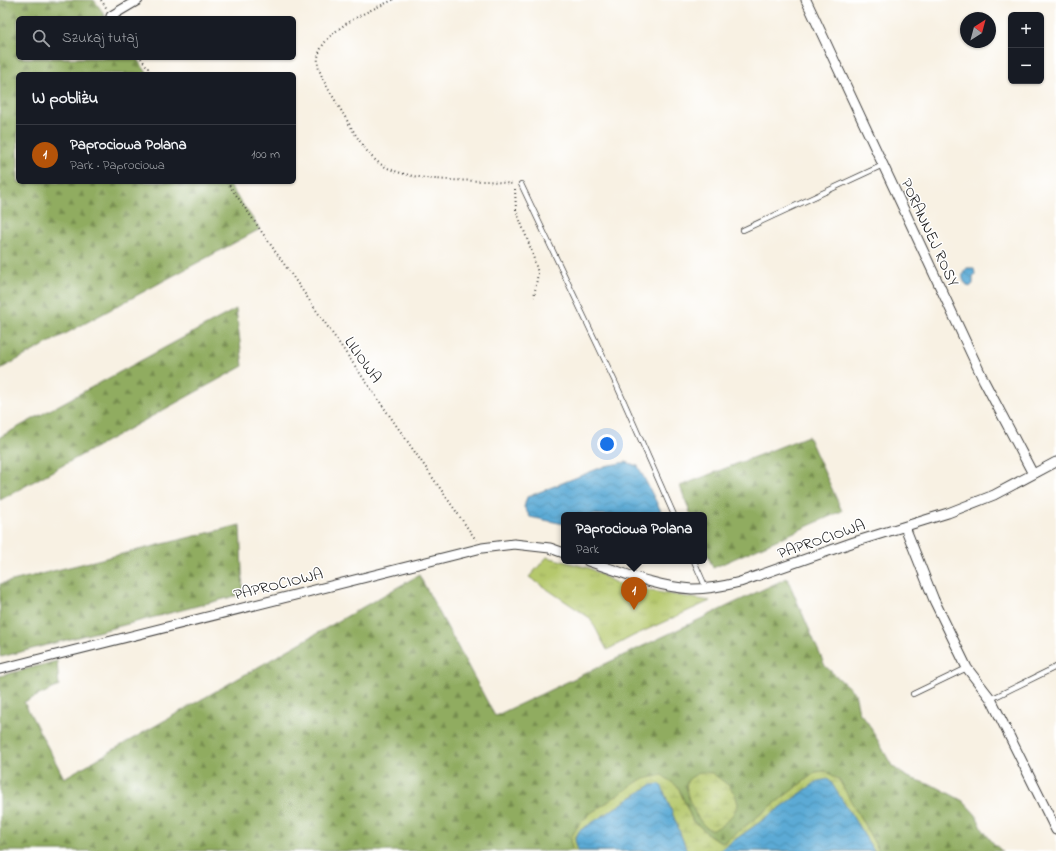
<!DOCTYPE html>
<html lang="pl">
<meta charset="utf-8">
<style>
:root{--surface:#171b24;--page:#242831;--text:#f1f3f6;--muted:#9ea1a6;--line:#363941;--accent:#b45309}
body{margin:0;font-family:"Indie Flower",sans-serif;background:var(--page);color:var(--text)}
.controls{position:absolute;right:12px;top:12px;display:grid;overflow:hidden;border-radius:6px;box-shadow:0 1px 3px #0004}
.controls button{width:36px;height:36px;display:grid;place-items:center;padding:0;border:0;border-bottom:1px solid var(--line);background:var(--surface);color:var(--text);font:20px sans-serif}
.compass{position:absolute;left:960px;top:12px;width:36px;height:36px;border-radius:50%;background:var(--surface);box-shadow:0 1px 3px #0004;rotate:36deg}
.you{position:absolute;left:607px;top:444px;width:14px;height:14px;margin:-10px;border:3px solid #fff;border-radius:50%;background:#1a73e8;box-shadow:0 0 0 6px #1a73e833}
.badge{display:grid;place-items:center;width:26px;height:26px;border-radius:50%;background:var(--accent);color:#fff;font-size:13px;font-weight:700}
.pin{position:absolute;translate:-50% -33px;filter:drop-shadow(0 1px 2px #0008)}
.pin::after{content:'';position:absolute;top:21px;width:14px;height:12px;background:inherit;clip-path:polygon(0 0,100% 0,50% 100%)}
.popup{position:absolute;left:561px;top:512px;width:146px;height:52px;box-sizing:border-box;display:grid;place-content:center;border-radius:6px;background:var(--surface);filter:drop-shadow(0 1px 3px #0005);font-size:13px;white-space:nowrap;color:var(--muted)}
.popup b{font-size:15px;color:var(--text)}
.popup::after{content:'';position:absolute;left:50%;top:100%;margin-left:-8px;border:8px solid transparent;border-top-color:var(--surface)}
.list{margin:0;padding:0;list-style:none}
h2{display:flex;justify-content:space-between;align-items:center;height:52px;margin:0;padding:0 16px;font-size:17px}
h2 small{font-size:13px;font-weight:400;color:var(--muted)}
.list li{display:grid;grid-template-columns:26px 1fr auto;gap:12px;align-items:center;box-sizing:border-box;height:60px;padding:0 16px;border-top:1px solid var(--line)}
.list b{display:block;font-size:15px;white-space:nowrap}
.list p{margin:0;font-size:13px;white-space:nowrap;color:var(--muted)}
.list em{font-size:13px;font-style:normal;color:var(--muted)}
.icon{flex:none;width:22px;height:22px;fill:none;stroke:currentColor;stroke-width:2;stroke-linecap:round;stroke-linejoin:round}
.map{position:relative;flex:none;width:1056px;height:851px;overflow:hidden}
.search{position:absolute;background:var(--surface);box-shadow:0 1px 3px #0004;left:16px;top:16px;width:280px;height:44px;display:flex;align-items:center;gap:10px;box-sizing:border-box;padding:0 14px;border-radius:6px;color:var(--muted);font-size:15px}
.panel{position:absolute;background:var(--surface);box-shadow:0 1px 3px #0004;left:16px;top:72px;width:280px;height:112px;border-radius:6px}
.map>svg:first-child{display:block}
</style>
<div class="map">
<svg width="1056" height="851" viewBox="0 0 1056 851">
<defs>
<pattern id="forest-firs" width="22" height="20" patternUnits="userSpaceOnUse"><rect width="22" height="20" fill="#90ac60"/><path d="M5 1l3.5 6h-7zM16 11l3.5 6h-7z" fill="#758b4e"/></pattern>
<pattern id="wetland-marsh" width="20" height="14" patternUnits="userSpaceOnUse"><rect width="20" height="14" fill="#b5c86c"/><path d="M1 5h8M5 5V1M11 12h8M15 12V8" fill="none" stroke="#9bab5d"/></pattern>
<pattern id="park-tufts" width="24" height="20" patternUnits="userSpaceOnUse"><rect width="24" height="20" fill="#b5c86c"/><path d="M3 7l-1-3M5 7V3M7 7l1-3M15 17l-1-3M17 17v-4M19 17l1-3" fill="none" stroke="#9bab5d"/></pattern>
<pattern id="water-waves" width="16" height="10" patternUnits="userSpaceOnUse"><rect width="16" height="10" fill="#5baad5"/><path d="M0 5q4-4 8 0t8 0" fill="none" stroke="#4a8aac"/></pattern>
</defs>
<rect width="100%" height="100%" fill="#fff"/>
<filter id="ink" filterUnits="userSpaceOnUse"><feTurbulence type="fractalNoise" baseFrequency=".025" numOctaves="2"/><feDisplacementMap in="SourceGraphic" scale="8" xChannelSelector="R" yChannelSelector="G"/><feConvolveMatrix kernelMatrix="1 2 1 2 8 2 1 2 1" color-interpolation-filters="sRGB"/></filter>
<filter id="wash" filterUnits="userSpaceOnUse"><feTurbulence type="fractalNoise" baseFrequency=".012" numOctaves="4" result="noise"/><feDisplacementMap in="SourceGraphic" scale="16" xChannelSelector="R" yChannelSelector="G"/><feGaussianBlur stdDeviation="0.9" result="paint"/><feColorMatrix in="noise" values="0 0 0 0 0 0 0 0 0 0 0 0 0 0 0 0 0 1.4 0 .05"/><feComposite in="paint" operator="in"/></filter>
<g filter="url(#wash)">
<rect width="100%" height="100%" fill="#f8f1e3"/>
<path fill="url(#forest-firs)" stroke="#56643e" d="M0 0H94L107 18H18V58H136L148 74H18V182H227L260 229 0 369Z
M236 309 243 366 0 500V437Z
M808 436 842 511 713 568 704 546V515H691L680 486Z
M240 525 243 594 1 657 0 655V584Z
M419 575 495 716 787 578 825 666 855 693 859 712 868 723 892 766 907 777 937 787 963 801 976 815 983 830 994 844 1002 851H879L856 810 826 771 816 772 723 843 709 835 698 825 693 822 678 787 571 849 572 851H0V676L57 661 59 686 24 702 64 778Z"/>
<path fill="url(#wetland-marsh)" stroke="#687244" d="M826 771 839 780 879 851H572L571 837 581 822 591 813 640 780 662 775 678 787 693 822 698 825 709 835 723 843 816 772Z
M701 772 712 773 728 785 735 794 738 804C735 812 731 818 723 824 719 827 715 830 709 829 699 825 681 790 688 780 691 777 697 774 701 772Z"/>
<path fill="url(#park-tufts)" stroke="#687244" d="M547 557 589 568 616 583 651 591 710 601 633 636 607 650 590 618 529 577Z"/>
<path fill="url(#water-waves)" stroke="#3c6378" d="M967 268H974L975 274 973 277V284L970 287C962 283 960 274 967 268Z
M626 462 638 466 663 515H564V524L530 517 524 507 527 497 605 466Z
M829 779 874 851H719L818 781Z
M661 784 687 851H578L575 840 579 831 651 785Z"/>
</g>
<g filter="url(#ink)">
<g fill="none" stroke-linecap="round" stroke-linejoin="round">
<g stroke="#3d3c3a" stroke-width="6">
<path id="lane" d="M521 184 617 386 674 515
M743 230 883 165
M694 561 706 588
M913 694 967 668
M991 699 1056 667"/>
</g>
<g stroke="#3d3c3a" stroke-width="11">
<path id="street" d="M806 0 984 381 1033 474
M111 16 138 0
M905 527 934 600 967 668 991 699 1056 830
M588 561C621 572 656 587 692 589 708 589 724 586 740 582L854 542 948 513 994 495 1056 462
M0 669 482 548 514 544 550 548 564 553"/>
</g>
<path stroke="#3d3c3a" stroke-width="2" stroke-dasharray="1 3" stroke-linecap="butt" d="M101 0 107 9
M393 0C369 11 305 36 320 72 325 86 335 99 342 112 352 128 366 156 382 165 409 181 453 180 483 181 493 181 503 183 513 184
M141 58 152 74
M227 182 476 540
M515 189 516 210 531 249 538 273 534 297"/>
<use href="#lane" stroke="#fff" stroke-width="4.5"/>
<use href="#street" stroke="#fff" stroke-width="9"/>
</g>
</g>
<g text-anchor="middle" stroke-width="3" stroke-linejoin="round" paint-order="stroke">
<g font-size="16" fill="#1c1c1c" stroke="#fff">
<text transform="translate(931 232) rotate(65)" y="6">PORANNEJ ROSY</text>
<text transform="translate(364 359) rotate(55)" y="6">LILIOWA</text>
<text transform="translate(821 538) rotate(-19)" y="6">PAPROCIOWA</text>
<text transform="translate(278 583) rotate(-14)" y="6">PAPROCIOWA</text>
</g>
</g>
</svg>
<div class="controls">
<button>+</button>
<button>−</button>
</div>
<svg class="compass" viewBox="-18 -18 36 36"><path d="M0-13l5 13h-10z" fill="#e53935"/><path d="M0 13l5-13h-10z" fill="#9ea1a6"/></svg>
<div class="you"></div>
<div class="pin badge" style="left:634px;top:610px">1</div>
<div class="popup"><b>Paprociowa Polana</b>Park</div>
<div class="search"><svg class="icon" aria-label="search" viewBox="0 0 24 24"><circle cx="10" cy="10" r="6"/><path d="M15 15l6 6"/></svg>Szukaj tutaj</div>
<section class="panel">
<h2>W pobliżu<small></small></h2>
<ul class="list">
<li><span class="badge">1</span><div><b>Paprociowa Polana</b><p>Park · Paprociowa</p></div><em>100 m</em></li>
</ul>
</section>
</div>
